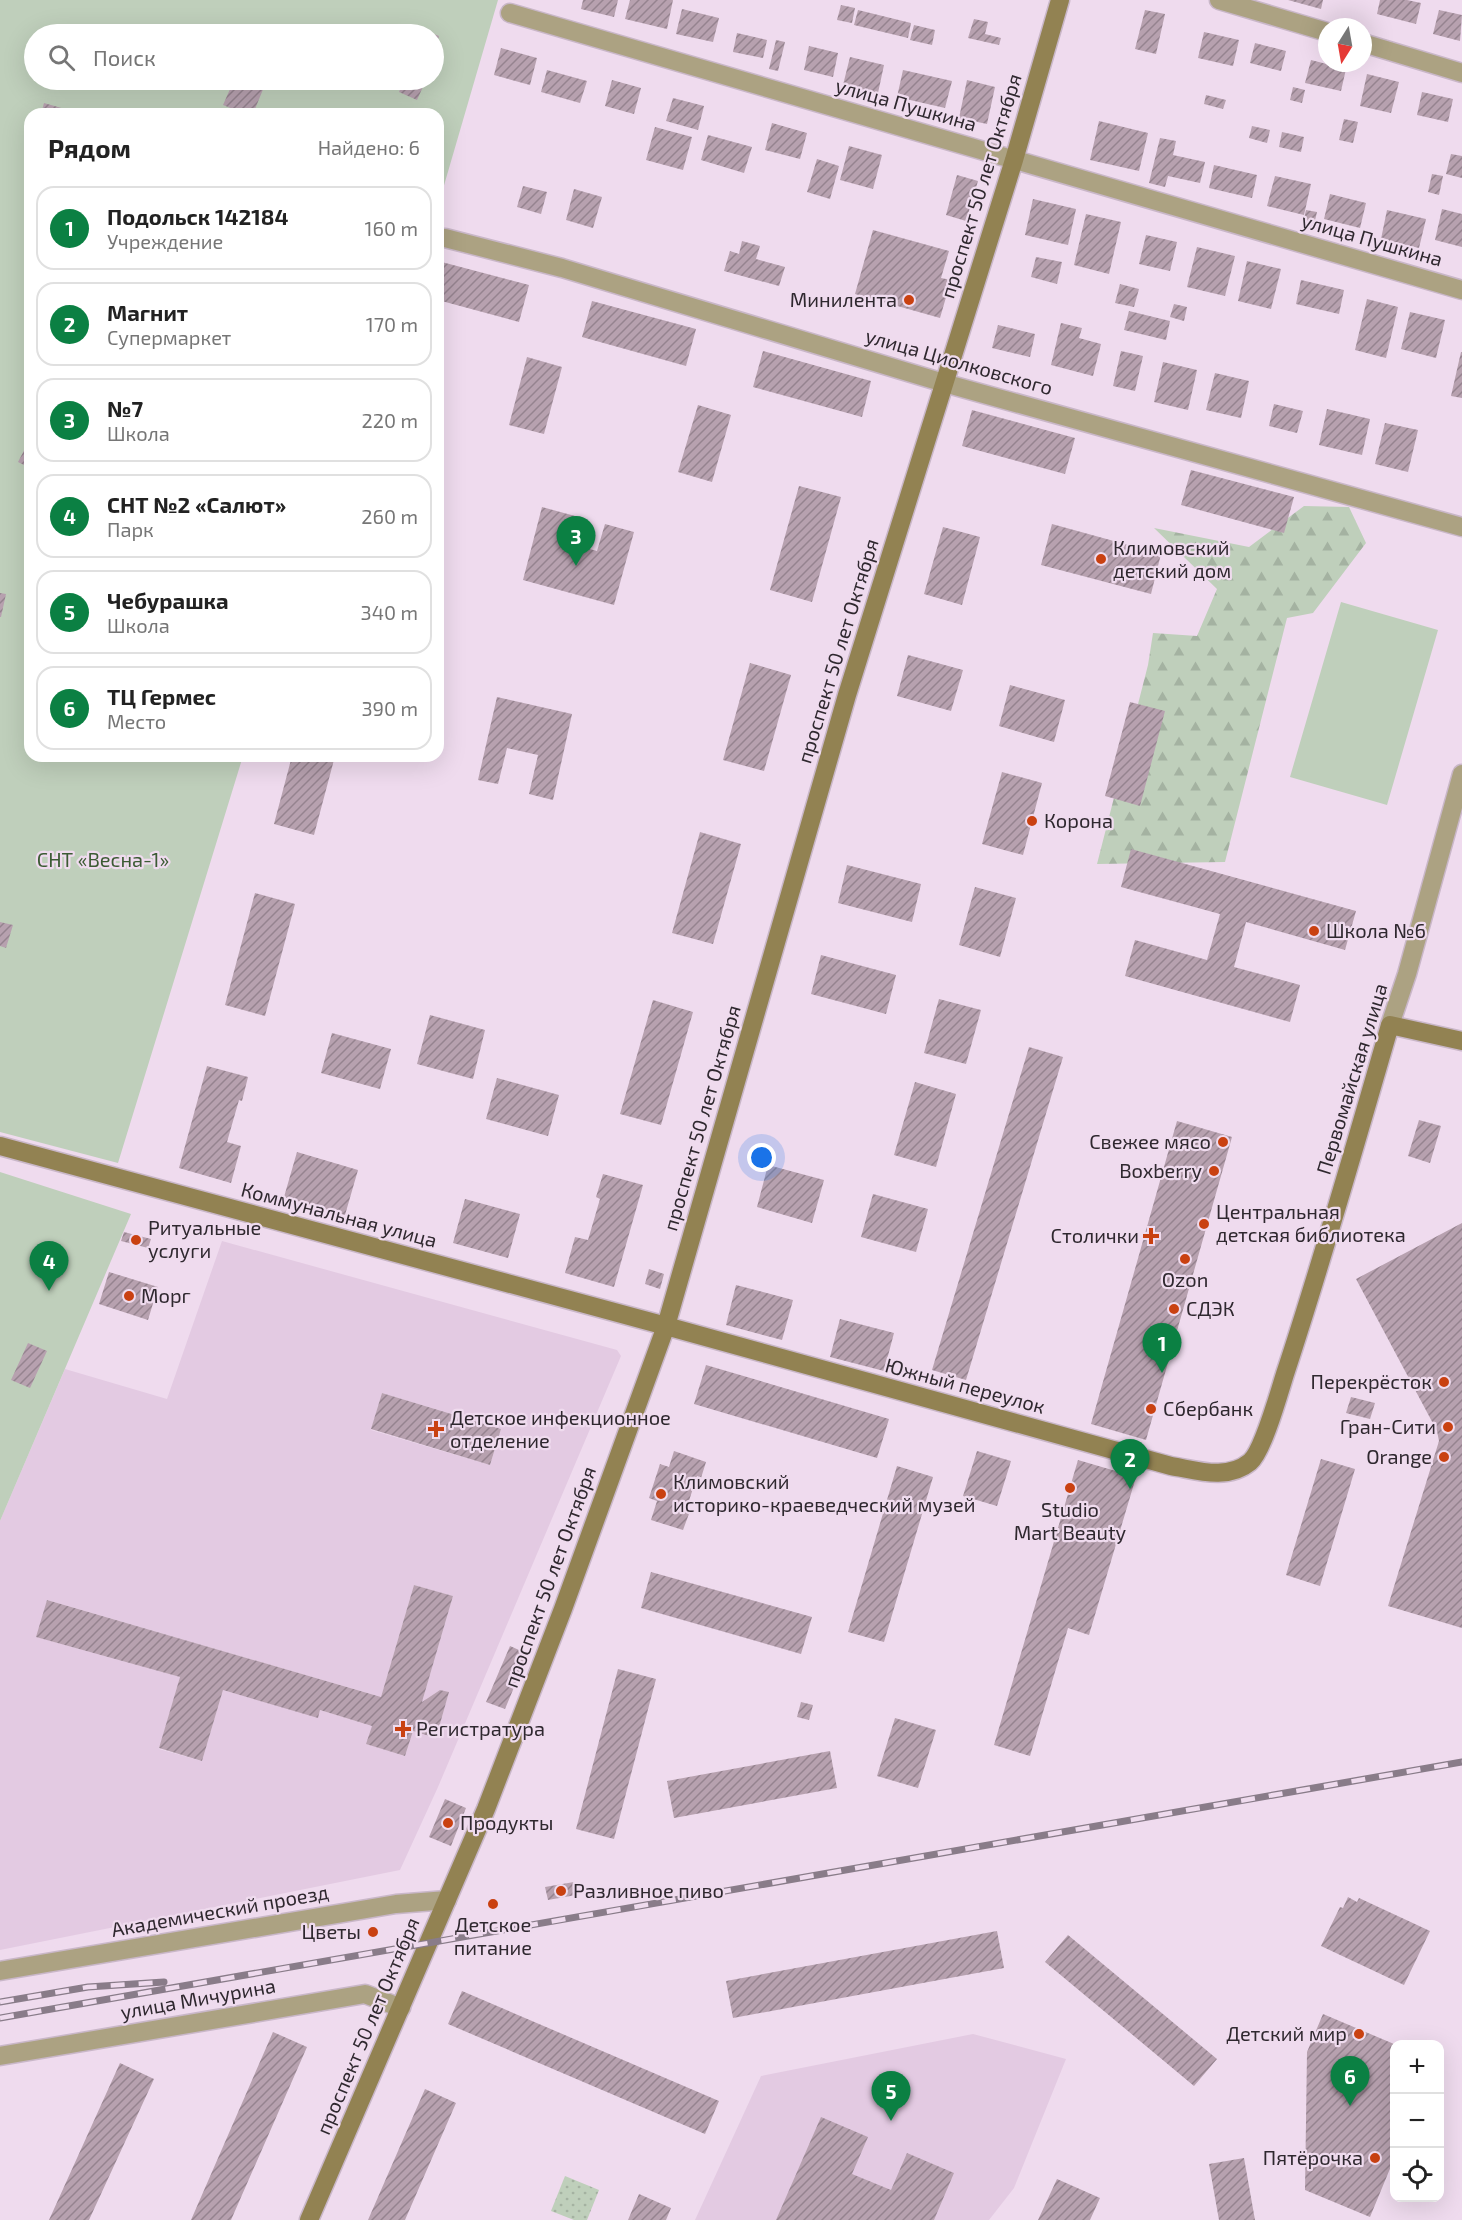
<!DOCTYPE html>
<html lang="ru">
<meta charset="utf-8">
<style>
:root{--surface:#fff;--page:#f6f6f6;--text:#222;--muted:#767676;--line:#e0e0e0;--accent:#0b8043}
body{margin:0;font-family:"Exo 2",sans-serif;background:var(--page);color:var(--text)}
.controls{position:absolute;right:18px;bottom:18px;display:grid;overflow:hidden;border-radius:12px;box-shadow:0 6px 24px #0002}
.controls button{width:54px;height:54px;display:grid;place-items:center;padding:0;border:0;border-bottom:2px solid var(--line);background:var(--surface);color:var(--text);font:30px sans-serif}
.compass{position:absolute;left:1318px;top:18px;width:54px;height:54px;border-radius:50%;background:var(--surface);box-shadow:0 6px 24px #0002;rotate:191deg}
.you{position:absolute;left:762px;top:1158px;width:21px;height:21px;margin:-15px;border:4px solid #fff;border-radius:50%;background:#1a73e8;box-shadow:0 0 0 9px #1a73e833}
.badge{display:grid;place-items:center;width:39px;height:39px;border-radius:50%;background:var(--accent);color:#fff;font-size:20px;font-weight:700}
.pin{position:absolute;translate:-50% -50px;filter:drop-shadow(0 2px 3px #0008)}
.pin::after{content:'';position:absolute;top:32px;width:21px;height:18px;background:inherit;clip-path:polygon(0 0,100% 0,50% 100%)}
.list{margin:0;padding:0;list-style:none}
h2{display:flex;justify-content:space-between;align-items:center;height:78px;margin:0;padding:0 24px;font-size:26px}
h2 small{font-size:20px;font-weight:400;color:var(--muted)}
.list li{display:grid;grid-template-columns:39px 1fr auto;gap:18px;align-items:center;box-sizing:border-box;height:84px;margin:0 12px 12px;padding:0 12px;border:2px solid var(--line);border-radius:18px}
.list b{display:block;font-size:22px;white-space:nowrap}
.list p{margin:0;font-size:20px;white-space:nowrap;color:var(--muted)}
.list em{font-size:20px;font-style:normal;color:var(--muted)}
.icon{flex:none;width:33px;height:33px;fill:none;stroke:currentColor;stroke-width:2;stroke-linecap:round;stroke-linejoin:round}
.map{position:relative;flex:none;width:1462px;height:2220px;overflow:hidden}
.search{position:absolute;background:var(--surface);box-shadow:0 6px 24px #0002;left:24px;top:24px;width:420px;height:66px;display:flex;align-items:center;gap:15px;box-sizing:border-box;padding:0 21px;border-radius:33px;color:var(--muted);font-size:22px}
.panel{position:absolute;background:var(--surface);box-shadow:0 6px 24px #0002;left:24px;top:108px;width:420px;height:654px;border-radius:18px}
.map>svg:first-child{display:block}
</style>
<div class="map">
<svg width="1462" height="2220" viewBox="0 0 1462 2220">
<defs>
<pattern id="grass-dots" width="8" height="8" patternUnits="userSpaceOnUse" patternTransform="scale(1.5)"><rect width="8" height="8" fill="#bfcfbb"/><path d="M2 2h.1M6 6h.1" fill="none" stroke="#a4b2a1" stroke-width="1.8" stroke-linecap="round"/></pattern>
<pattern id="forest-firs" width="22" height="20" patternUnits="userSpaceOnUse" patternTransform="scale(1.5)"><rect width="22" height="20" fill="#bfcfbb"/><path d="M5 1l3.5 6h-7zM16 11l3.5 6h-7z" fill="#a4b2a1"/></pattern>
<pattern id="building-hatch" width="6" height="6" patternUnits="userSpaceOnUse" patternTransform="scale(1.5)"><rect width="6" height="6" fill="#b7a1af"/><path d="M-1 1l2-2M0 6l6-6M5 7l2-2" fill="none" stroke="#95838f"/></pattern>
</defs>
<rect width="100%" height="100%" fill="#efdbee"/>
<path fill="#e3cae2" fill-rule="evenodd" d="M222 1241 617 1350 621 1356 438 1787 400 1870 0 1950V1521L65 1369 167 1399ZM382 1393 501 1429 490 1465 371 1430ZM414 1585 453 1596 422 1702 440 1690 449 1692 436 1737 413 1731 405 1756 367 1744 372 1726 320 1710 318 1717 223 1690 202 1761 159 1749 180 1677 37 1637 47 1600 381 1697Z
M973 2034 1066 2059 1014 2188 989 2220H695L761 2076Z"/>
<path fill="url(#grass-dots)" d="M565 2176 599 2190 587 2220H574L551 2211Z"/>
<path fill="url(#forest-firs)" d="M1304 506 1349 507 1366 543 1313 613 1287 618 1225 862 1097 864 1148 665 1153 633 1197 636 1217 589 1154 528 1249 547Z"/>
<path fill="#bfcfbb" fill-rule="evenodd" d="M0 0H498L438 206V114H30V756H243L118 1163 0 1132ZM34 34H434V80H34Z
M1341 602 1438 630 1387 805 1290 777Z
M0 1172 131 1214 0 1521Z"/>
<path fill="url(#building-hatch)" d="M583 0H618L614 17 581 9Z
M630 0H673L667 29 625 19Z
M1288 0H1323L1321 9Z
M1380 0H1407L1421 3 1416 24 1377 14Z
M841 5 855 8 852 23 837 20Z
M682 9 719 18 713 42 676 34Z
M858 10 911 23 908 38 854 25Z
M1145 10 1165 14 1156 54 1135 49Z
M1439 10 1462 15 1460 41 1433 34Z
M974 19 988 22 985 34 1001 38 999 45 968 38Z
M408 24 439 36 434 51V34H404Z
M914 25 935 30 932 45 910 40Z
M1204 32 1239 40 1233 66 1198 58Z
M737 33 767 40 763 58 733 52Z
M776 40 785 42 778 71 769 69Z
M1255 43 1286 51 1281 71 1250 63Z
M809 46 838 53 833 77 804 70Z
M501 48 537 58 530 85 494 75Z
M850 57 884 65 878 93 843 85Z
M1311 60 1346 69 1341 91 1305 83Z
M547 70 587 81 580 103 541 92Z
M903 70 952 81 945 108 897 97Z
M1367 74 1399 82 1391 113 1360 106Z
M234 80H246L264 87 253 114H245L223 105Z
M404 80H426L417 100 399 92Z
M612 80 641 88 634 114 605 106Z
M967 80 995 87 987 124 959 118Z
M1293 87 1305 90 1302 103 1290 100Z
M1422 92 1453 99 1448 122 1417 115Z
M1206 95 1226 100 1223 109 1204 104Z
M673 98 704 106 698 130 666 121Z
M44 103 79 113V114H41Z
M1344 119 1358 122 1353 143 1339 140Z
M1099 121 1148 133 1139 171 1090 160Z
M772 123 807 133 800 159 765 150Z
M1252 126 1270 130 1267 143 1249 138Z
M655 127 692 137 683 170 646 160Z
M1282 132 1304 137 1301 152 1279 147Z
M708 135 752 147 744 173 701 160Z
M1160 138 1176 141 1173 155 1205 162 1200 183 1168 176 1165 187 1149 183Z
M849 146 882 155 873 189 840 180Z
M1451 154 1462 156V178L1446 174Z
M817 159 839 166 830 199 807 192Z
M1214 165 1257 175 1252 198 1209 188Z
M1432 174 1443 176 1439 195 1428 192Z
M957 175 978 181 966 221 946 215Z
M1275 176 1311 184 1304 215 1267 206Z
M523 186 547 192 541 214 517 207Z
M574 189 602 197 593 228 566 220Z
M1330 194 1366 203 1360 228 1324 219Z
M1033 199 1076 209 1068 245 1025 235Z
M1442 209 1462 214V247L1435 240Z
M1306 210 1317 212 1313 229 1302 227Z
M1387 210 1426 219 1419 248 1381 239Z
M1086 214 1121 222 1109 274 1074 265Z
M873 230 949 251 941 278 951 280 940 318 855 294Z
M1146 235 1177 242 1170 271 1139 264Z
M742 241 760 246 756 259 785 267 779 286 724 271 730 251 739 254Z
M1197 247 1235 256 1225 296 1187 287Z
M1036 257 1062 262 1057 284 1031 277Z
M438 261 529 285 519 322 438 300Z
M1247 261 1281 269 1271 309 1238 301Z
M1301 280 1344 290 1339 314 1296 304Z
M1120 284 1139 289 1134 307 1115 303Z
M1367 299 1398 307 1386 358 1355 350Z
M592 301 696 329 686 366 582 337Z
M1174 304 1187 307 1184 321 1170 317Z
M1129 311 1170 321 1166 340 1124 330Z
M1410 312 1445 320 1436 358 1401 349Z
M1061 323 1082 328 1079 338 1101 344 1093 376 1051 365Z
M998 325 1035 334 1030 357 992 348Z
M763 351 871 381 862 417 753 387Z
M1121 351 1143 356 1135 391 1113 386Z
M1461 352H1462V398L1451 396Z
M527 357 562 367 544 434 509 425Z
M1163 362 1197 370 1188 410 1154 402Z
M1215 373 1249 381 1241 418 1206 410Z
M1274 404 1303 411 1297 433 1269 426Z
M698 405 731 415 712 482 678 472Z
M1327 409 1370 419 1362 455 1319 445Z
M972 410 1075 438 1065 474 962 446Z
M1385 423 1418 430 1408 472 1375 464Z
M30 439V468L18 462Z
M1191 470 1294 497 1284 533 1181 505Z
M799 486 841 497 812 602 770 590Z
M542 507 575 516 568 543 597 551 605 524 634 532 614 605 523 580Z
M1052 524 1161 554 1151 594 1041 565Z
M943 527 980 537 962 605 924 594Z
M0 593 6 594 1 617H0Z
M908 655 963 670 951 711 897 696Z
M750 663 791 675 764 771 723 760Z
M1010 685 1065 700 1054 742 999 726Z
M497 697 572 714 553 800 529 794 538 755 507 748 498 784 478 780Z
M1130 702 1165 711 1140 806 1105 796Z
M292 756H335L314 835 274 824Z
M1002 772 1042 783 1023 855 982 844Z
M700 832 741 844 713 944 672 933Z
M1131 849 1356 911 1345 950 1246 922 1234 967 1300 985 1290 1022 1125 976 1135 940 1207 960 1220 914 1121 887Z
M847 865 921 884 912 922 838 903Z
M975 887 1016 898 1000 957 959 945Z
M255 893 295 904 265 1016 225 1005Z
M0 922 13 925 6 948 0 946Z
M821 955 896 975 886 1014 811 994Z
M939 999 981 1010 966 1064 924 1053Z
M653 1000 693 1012 661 1125 620 1114Z
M430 1015 485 1030 473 1079 417 1064Z
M332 1033 391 1049 380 1089 321 1073Z
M1029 1047 1063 1057 966 1380 932 1370Z
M207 1066 248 1077 242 1101 239 1100 227 1142 241 1146 231 1183 179 1168Z
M497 1078 559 1095 548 1136 486 1119Z
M915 1082 956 1094 936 1167 894 1155Z
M1419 1120 1441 1126 1430 1163 1408 1156Z
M1177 1121 1232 1137 1146 1440 1091 1424Z
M297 1152 358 1170 345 1215 284 1197Z
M768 1165 824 1180 812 1223 757 1207Z
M603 1174 643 1185 614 1287 565 1273 575 1237 588 1240 600 1199 596 1197Z
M873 1194 928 1209 916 1252 861 1237Z
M465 1199 520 1214 508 1258 453 1243Z
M1462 1223V1628L1388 1606 1439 1441 1437 1431 1356 1279Z
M124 1232 151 1239 148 1248 121 1241Z
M649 1269 664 1274 660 1289 645 1284Z
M109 1272 158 1287 148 1320 99 1304Z
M736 1285 793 1300 782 1340 726 1325Z
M840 1319 894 1333 884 1371 830 1357Z
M28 1343 47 1351 30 1388 11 1380Z
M706 1365 889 1419 877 1458 694 1404Z
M382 1393 501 1429 490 1465 371 1429Z
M1351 1397 1375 1403 1370 1419 1346 1413Z
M674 1451 706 1462 701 1478 697 1476 686 1510 690 1511 683 1530 651 1520 657 1501 649 1498 660 1464 669 1467Z
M977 1451 1011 1461 997 1506 963 1496Z
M1321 1459 1355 1469 1320 1586 1286 1575Z
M1078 1460 1136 1477 1089 1635 1068 1628 1030 1756 994 1745Z
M897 1466 933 1477 884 1642 848 1632Z
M651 1572 812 1617 801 1654 641 1608Z
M414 1585 453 1596 422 1702 440 1690 449 1692 436 1738 413 1731 405 1756 366 1744 372 1726 320 1710 318 1718 223 1690 202 1761 159 1748 180 1677 36 1637 47 1600 381 1697Z
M510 1646 528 1654 505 1709 486 1702Z
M618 1669 656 1679 614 1839 576 1829Z
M801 1702 813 1705 809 1720 797 1717Z
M895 1718 936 1730 918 1788 877 1776Z
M830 1751 837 1788 674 1818 667 1781Z
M445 1799 466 1808 451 1846 429 1837Z
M574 1882 576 1895 548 1900 545 1887Z
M1348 1897 1357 1902 1359 1898 1430 1931 1404 1985 1321 1946 1340 1907 1343 1908Z
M997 1931 1004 1968 733 2018 726 1981Z
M1068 1935 1217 2059 1194 2086 1045 1962Z
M462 1991 719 2101 705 2134 448 2024Z
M1323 2014 1394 2044V2159L1370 2217 1305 2190 1307 2052Z
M273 2032 307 2047 231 2220H191Z
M120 2063 154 2079 89 2220H49Z
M425 2089 456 2103 405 2220H368Z
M821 2117 868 2137 852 2174 891 2190 907 2153 954 2173 934 2220H776Z
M1244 2158 1255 2220H1219L1209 2164Z
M1057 2179 1100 2198 1090 2220H1038Z
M639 2194 671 2208 666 2220H628Z"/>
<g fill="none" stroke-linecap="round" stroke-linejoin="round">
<g stroke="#c9b7c8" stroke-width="21">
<path id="street" d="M1219 0 1327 32
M510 13 1462 290
M1363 43 1462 73
M445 238 562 268 944 383 1462 527
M1390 1025 1407 974 1462 774
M0 1971 396 1904 447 1900
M0 2056 365 1994 401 2008"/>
</g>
<g stroke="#c9b7c8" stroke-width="21">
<path id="secondary" d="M0 1146 666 1326 1171 1466C1196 1470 1227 1481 1250 1462 1263 1451 1279 1393 1285 1374 1323 1259 1356 1142 1390 1025L1462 1041
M309 2220 486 1809 563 1609 666 1326 847 695 1014 160 1060 0"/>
</g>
<use href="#street" stroke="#aca282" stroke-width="18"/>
<use href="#secondary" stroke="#928252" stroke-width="18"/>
<g stroke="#897c89" stroke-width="7">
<path id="rail" d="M0 2002 88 1987 164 1982
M0 2018 1462 1762"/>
</g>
<use href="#rail" stroke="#efdbee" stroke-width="4.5" stroke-dasharray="14" stroke-linecap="butt"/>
</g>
<g fill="#c94111" stroke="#efdbee" stroke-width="2">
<circle cx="909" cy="300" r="6"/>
<circle cx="1101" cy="559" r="6"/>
<circle cx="1032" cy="821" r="6"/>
<circle cx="1314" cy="931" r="6"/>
<circle cx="1223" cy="1142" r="6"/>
<circle cx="1214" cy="1171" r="6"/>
<circle cx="1204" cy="1224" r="6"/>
<path d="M1148 1227h6v6h6v6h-6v6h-6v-6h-6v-6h6z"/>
<circle cx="136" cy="1240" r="6"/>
<circle cx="1185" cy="1259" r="6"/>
<circle cx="129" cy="1296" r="6"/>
<circle cx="1174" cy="1309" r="6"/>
<circle cx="1444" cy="1382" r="6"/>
<circle cx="1151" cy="1409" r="6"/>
<circle cx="1448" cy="1427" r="6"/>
<path d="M433 1420h6v6h6v6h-6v6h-6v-6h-6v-6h6z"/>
<circle cx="1444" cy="1457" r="6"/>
<circle cx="1070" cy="1488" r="6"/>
<circle cx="661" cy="1494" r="6"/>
<path d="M400 1720h6v6h6v6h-6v6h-6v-6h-6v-6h6z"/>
<circle cx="448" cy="1823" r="6"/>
<circle cx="561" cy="1891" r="6"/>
<circle cx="493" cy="1904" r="6"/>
<circle cx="373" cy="1932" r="6"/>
<circle cx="1359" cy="2034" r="6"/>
<circle cx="1375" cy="2158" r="6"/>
</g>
<g text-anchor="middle" stroke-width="4.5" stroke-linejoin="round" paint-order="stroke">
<g font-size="20" fill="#2f282f" stroke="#efdbee">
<text transform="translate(906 105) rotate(16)" y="7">улица Пушкина</text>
<text transform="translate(981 186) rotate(-73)" y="7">проспект 50 лет Октября</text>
<text transform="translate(1372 240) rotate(16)" y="7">улица Пушкина</text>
<text transform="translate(959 362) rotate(16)" y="7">улица Циолковского</text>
<text transform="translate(838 651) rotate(-73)" y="7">проспект 50 лет Октября</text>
<text transform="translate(1352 1079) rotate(-73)" y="7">Первомайская улица</text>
<text transform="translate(702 1118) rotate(-74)" y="7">проспект 50 лет Октября</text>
<text transform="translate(339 1215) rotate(15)" y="7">Коммунальная улица</text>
<text transform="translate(965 1386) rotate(15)" y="7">Южный переулок</text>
<text transform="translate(550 1577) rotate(-70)" y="7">проспект 50 лет Октября</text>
<text transform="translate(220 1911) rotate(-10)" y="7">Академический проезд</text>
<text transform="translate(198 1999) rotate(-10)" y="7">улица Мичурина</text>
<text transform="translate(368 2026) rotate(-67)" y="7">проспект 50 лет Октября</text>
</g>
<g font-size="20" fill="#2f282f" stroke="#efdbee" text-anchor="start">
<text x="897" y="307" text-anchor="end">Минилента</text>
<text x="1113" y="555">Климовский<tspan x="1113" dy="23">детский дом</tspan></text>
<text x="1044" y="828">Корона</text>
<text x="1326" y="938">Школа №6</text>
<text x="1211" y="1149" text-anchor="end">Свежее мясо</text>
<text x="1202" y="1178" text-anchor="end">Boxberry</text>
<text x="1216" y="1219">Центральная<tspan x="1216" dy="23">детская библиотека</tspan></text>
<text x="148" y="1235">Ритуальные<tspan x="148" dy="23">услуги</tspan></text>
<text x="1139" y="1243" text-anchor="end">Столички</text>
<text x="1185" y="1287" text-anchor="middle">Ozon</text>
<text x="141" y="1303">Морг</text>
<text x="1186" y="1316">СДЭК</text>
<text x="1432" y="1389" text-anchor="end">Перекрёсток</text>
<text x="1163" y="1416">Сбербанк</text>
<text x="450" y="1425">Детское инфекционное<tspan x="450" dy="23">отделение</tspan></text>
<text x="1436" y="1434" text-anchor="end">Гран-Сити</text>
<text x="1432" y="1464" text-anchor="end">Orange</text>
<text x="673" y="1489">Климовский<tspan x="673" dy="23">историко-краеведческий музей</tspan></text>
<text x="1070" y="1517" text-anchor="middle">Studio<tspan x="1070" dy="23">Mart Beauty</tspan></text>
<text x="416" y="1736">Регистратура</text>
<text x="460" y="1830">Продукты</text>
<text x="573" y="1898">Разливное пиво</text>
<text x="493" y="1932" text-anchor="middle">Детское<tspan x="493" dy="23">питание</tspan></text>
<text x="361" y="1939" text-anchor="end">Цветы</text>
<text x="1347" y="2041" text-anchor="end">Детский мир</text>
<text x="1363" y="2165" text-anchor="end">Пятёрочка</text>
</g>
<g font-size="20" fill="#3c5b34" stroke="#efdbee">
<text x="103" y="867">СНТ «Весна-1»</text>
</g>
</g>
</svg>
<div class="controls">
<button>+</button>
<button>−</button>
<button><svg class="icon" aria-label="locate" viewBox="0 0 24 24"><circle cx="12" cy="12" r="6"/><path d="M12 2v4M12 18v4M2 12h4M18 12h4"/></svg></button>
</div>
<svg class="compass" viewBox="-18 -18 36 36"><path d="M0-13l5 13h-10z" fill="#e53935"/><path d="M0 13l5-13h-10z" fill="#767676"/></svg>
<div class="you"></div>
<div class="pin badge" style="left:1162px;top:1373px">1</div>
<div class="pin badge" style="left:1130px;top:1489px">2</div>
<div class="pin badge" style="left:576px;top:566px">3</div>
<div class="pin badge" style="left:49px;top:1291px">4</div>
<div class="pin badge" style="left:891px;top:2121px">5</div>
<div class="pin badge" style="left:1350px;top:2106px">6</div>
<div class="search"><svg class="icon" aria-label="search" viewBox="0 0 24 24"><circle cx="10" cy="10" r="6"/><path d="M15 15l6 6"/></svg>Поиск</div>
<section class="panel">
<h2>Рядом<small>Найдено: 6</small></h2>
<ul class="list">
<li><span class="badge">1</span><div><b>Подольск 142184</b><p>Учреждение</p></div><em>160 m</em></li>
<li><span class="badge">2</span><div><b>Магнит</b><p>Супермаркет</p></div><em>170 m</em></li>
<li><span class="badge">3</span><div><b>№7</b><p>Школа</p></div><em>220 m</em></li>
<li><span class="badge">4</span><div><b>СНТ №2 «Салют»</b><p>Парк</p></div><em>260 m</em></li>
<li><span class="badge">5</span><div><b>Чебурашка</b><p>Школа</p></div><em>340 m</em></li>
<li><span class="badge">6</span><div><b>ТЦ Гермес</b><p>Место</p></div><em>390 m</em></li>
</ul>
</section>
</div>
